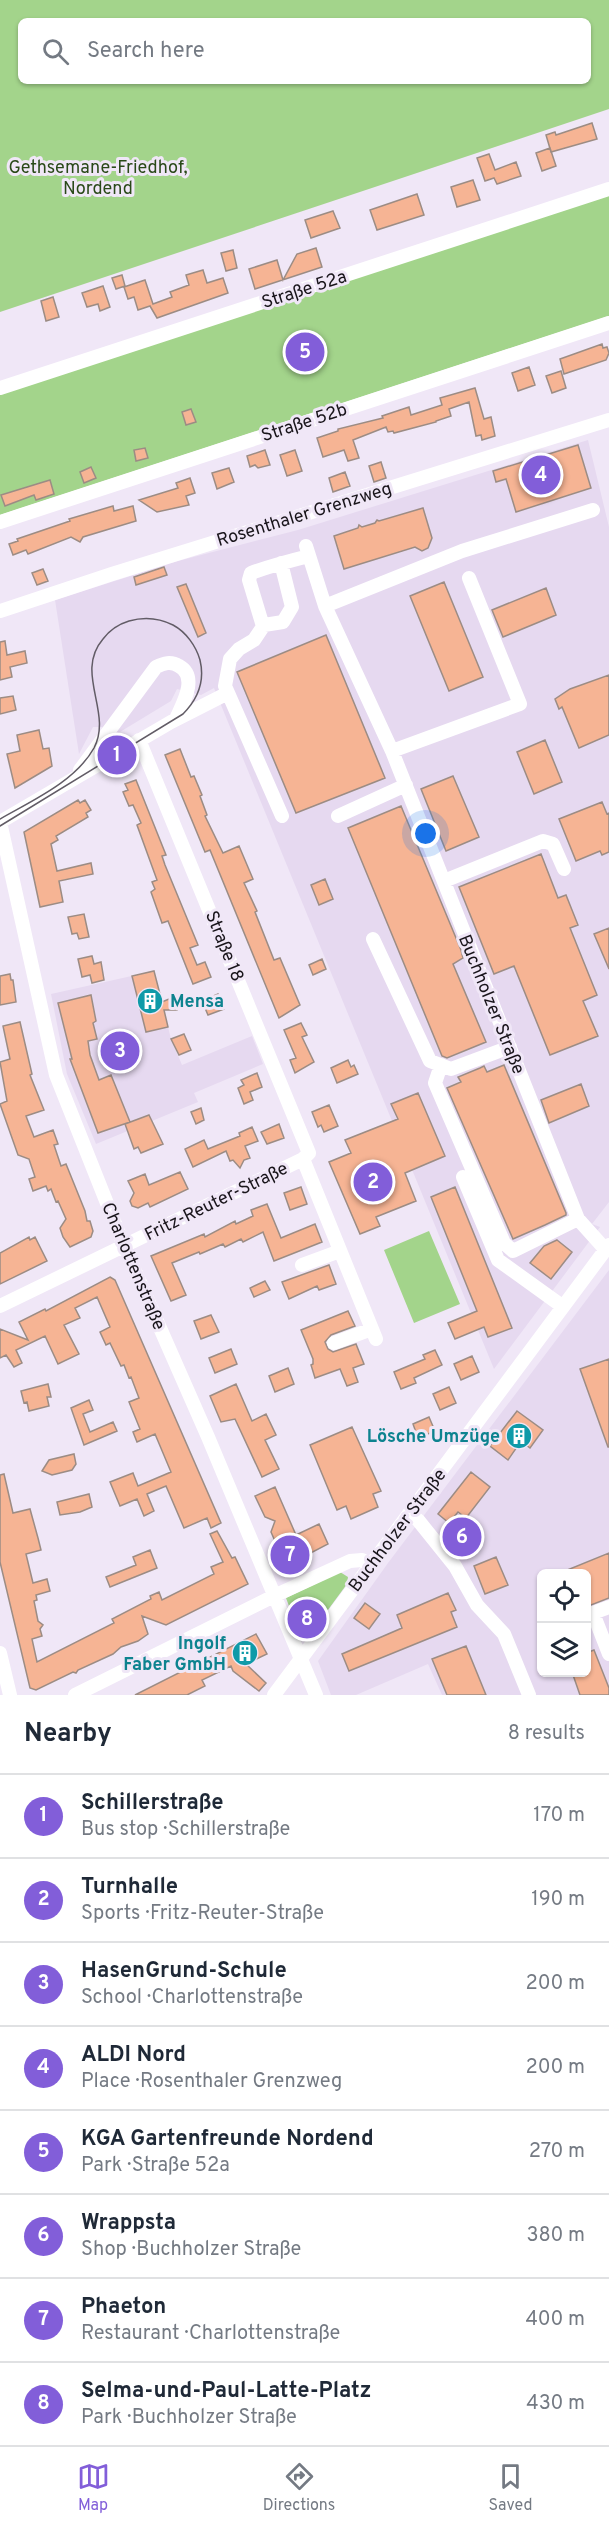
<!DOCTYPE html>
<meta charset="utf-8">
<style>
:root{--surface:#fff;--page:#f6f6f7;--text:#1f2937;--muted:#747a83;--line:#e0e1e3;--accent:#825ed9}
body{margin:0;font-family:Overpass,sans-serif;background:var(--page);color:var(--text)}
.controls{position:absolute;right:18px;bottom:18px;display:grid;overflow:hidden;border-radius:9px;box-shadow:0 2px 4px #0004}
.controls button{width:54px;height:54px;display:grid;place-items:center;padding:0;border:0;border-bottom:2px solid var(--line);background:var(--surface);color:var(--text);font:30px sans-serif}
.you{position:absolute;left:426px;top:834px;width:21px;height:21px;margin:-15px;border:4px solid #fff;border-radius:50%;background:#1a73e8;box-shadow:0 0 0 9px #1a73e833}
.badge{display:grid;place-items:center;width:39px;height:39px;border-radius:50%;background:var(--accent);color:#fff;font-size:20px;font-weight:700}
.pin{position:absolute;translate:-50% -50%;border:3px solid #fff;box-shadow:0 2px 6px #0006}
.list{margin:0;padding:0;list-style:none}
h2{display:flex;justify-content:space-between;align-items:center;height:78px;margin:0;padding:0 24px;font-size:26px}
h2 small{font-size:20px;font-weight:400;color:var(--muted)}
.list li{display:grid;grid-template-columns:39px 1fr auto;gap:18px;align-items:center;box-sizing:border-box;height:84px;padding:0 24px;border-top:2px solid var(--line)}
.list b{display:block;font-size:22px;white-space:nowrap}
.list p{margin:0;font-size:20px;white-space:nowrap;color:var(--muted)}
.list em{font-size:20px;font-style:normal;color:var(--muted)}
.icon{flex:none;width:33px;height:33px;fill:none;stroke:currentColor;stroke-width:2;stroke-linecap:round;stroke-linejoin:round}
.map{position:relative;flex:none;width:609px;height:1695px;overflow:hidden}
.search{position:absolute;background:var(--surface);box-shadow:0 2px 4px #0004;left:18px;right:18px;top:18px;height:66px;display:flex;align-items:center;gap:15px;box-sizing:border-box;padding:0 21px;border-radius:9px;color:var(--muted);font-size:22px}
.sheet{height:750px;background:var(--surface)}
nav{display:flex;justify-content:space-around;align-items:center;box-sizing:border-box;height:84px;border-top:2px solid var(--line);background:var(--surface);font-size:16px;color:var(--muted)}
nav a{display:grid;justify-items:center;gap:3px}
nav .on{color:var(--accent)}
.map>svg:first-child{display:block}
</style>
<div class="map">
<svg width="609" height="1695" viewBox="0 0 609 1695">
<rect width="100%" height="100%" fill="#f0e7f7"/>
<path fill="#e6d9f0" fill-rule="evenodd" d="M588 440 609 527V1202L592 1224 600 1227 494 1369 214 688 201 695 177 689 171 701 115 735 102 727H93L79 754 55 600 178 561 298 530Z
M154 971 171 1039 182 1065 252 1036 263 1064 194 1093 198 1102 96 1144 67 1074 51 994Z
M609 1270V1695H442L428 1664 356 1695H331L318 1661 388 1563ZM542 1574H586V1672H542Z"/>
<path fill="#a3d48b" fill-rule="evenodd" d="M0 0H609V109L0 312ZM21 21H588V81H21Z
M609 189V316L0 515V388Z
M429 1231 460 1304 414 1323 384 1250Z
M340 1572 348 1577 347 1584 308 1637 301 1638 286 1598Z"/>
<path fill="#f6b494" stroke="#9c8c84" stroke-width="1.5" d="M592 123 597 139 551 152 546 135 555 132 556 135Z
M550 148 556 166 542 171 536 153Z
M489 154 495 170 516 162 521 176 497 184 494 178 485 181 477 158Z
M473 180 480 200 457 207 451 187Z
M417 194 424 215 377 230 370 210Z
M333 211 340 228 311 238 305 220Z
M316 248 322 267 255 289 249 269 277 260 283 280 297 254Z
M233 250 237 268 226 271 221 253Z
M203 270 207 283 223 278 228 293 157 318 150 306 138 310 134 297 128 299 124 287 145 280 153 304 172 297 170 292 189 285 186 275Z
M122 275 125 286 116 289 112 278Z
M103 286 110 307 100 311 98 304 87 307 82 293Z
M53 297 59 317 46 321 41 301Z
M602 344 603 348 607 347 609 353 606 360 564 374 560 359Z
M529 367 535 385 518 391 512 373Z
M561 371 566 388 552 393 546 376Z
M475 388 484 419 491 417 495 436 482 440 481 435 476 436 469 402 449 409 451 416 436 421V422L394 433 393 431 388 432 386 427 353 440 359 458 348 461 344 450 323 457 317 438 338 431V429L383 418 382 416 409 407 411 415 442 405 440 398Z
M191 409 196 422 186 425 182 412Z
M578 445 591 488 516 512 506 479 496 482 493 471Z
M145 448 148 458 136 461 134 450Z
M265 450 270 465 258 468 255 465 250 467 247 456Z
M295 450 302 471 287 476 280 455Z
M381 462 386 478 374 482 369 466Z
M91 467 96 478 84 483 80 472Z
M229 468 234 482 217 489 212 473Z
M345 472 350 486 333 492 329 478Z
M190 478 195 493 186 496 189 505 157 512 139 500 178 488 176 483Z
M50 480 54 494 36 500 34 495 5 506 1 495Z
M113 506 114 511 133 506 136 521 83 537 80 542 71 537 28 554 26 550 13 555 9 544 18 541 17 539 70 521 69 519Z
M423 508 432 538 428 548 422 551 415 547 344 569 334 536 358 528 359 525 362 527 375 523 377 520 379 521Z
M164 567 167 575 136 585 134 577Z
M43 569 48 581 37 585 32 573Z
M444 582 483 677 449 691 410 596Z
M186 584 206 633 198 637 177 587Z
M546 588 556 615 503 637 492 610Z
M326 635 385 778 296 813 237 672Z
M5 641 7 655 25 651 27 663 10 667 12 677 0 680V642Z
M609 675V735L579 748 562 707 559 709 555 699 570 689Z
M13 696 16 710 0 714V698Z
M39 730 43 749 49 748 52 766 15 788 7 754 20 751 17 735Z
M545 740 562 782 534 794 517 752Z
M180 749 191 777 194 776 202 795 200 796 207 815 205 816 223 853 239 846 253 879 244 883 257 911 255 912 274 960 280 958 300 1005 279 1018 210 850 205 852 165 755Z
M453 776 479 837 446 851 421 789Z
M136 780 166 855 162 856 165 865 198 945 190 948 197 965 205 962 211 977 193 984 168 921 162 923 151 892 155 889 152 882 157 880 137 825 141 823 133 805 129 806 123 792 128 790 125 784Z
M78 800 80 803 85 800 91 810 86 813 88 817 56 836 58 840 51 844 57 871 91 863 93 874 59 881 63 902 40 907 24 832Z
M602 802 607 814 609 813V852L602 855 600 851 576 861 559 819Z
M401 806 461 950 463 958 453 964 486 1042 447 1058 442 1056 348 828Z
M541 854 558 898 566 895 578 925 570 928 597 995 583 1001 598 1036 550 1055 514 966 494 974 459 887Z
M325 879 333 899 319 905 311 885Z
M84 914 89 937 79 939 77 933 72 934 68 917Z
M609 928V969L594 934Z
M92 956 94 964 101 962 104 980 92 983 90 975 82 977 78 959Z
M322 959 326 969 313 975 309 965Z
M154 971 162 1002 176 996 177 1010H164L168 1027 146 1032 132 976Z
M10 974 11 980H13L16 1002 0 1005V976Z
M218 994 224 1009 208 1015 202 1001Z
M91 995 96 1021 93 1023 97 1039 88 1041 90 1055 99 1080 111 1075 130 1122 98 1133 70 1059H72L58 1003Z
M20 1022 32 1074 30 1075 44 1110 26 1116 34 1137 53 1130 58 1144 54 1145 61 1166 66 1164 85 1211 87 1221H90L93 1231 91 1237 70 1247 63 1237 60 1228 66 1219 58 1201 56 1202 51 1189 48 1191 46 1186 33 1191 29 1179 35 1177 29 1159 18 1155 0 1104 7 1101 0 1062 10 1059 3 1026Z
M301 1023 307 1035 302 1037 314 1062 295 1073 290 1060 296 1058 284 1030Z
M184 1034 191 1050 179 1055 171 1039Z
M348 1060 351 1067 354 1065 358 1074 337 1083 331 1068Z
M504 1065 566 1213V1215L545 1225 513 1239 447 1088 461 1082 458 1077 480 1068 484 1066 487 1072Z
M257 1073 262 1087 250 1092 253 1100 244 1104 238 1088 244 1085 241 1080Z
M581 1084 589 1106 549 1123 541 1100Z
M418 1093 445 1156 405 1173 416 1201 376 1217 380 1226 360 1234 329 1162 351 1153 345 1140 398 1119 391 1104Z
M329 1105 338 1126 324 1132 321 1125 318 1127 312 1112Z
M201 1108 204 1120 196 1124 191 1112Z
M149 1115 163 1144 141 1153 138 1147 134 1149 125 1124Z
M279 1124 284 1138 267 1144 261 1132Z
M252 1127 258 1141 245 1146 250 1158 244 1160 240 1168 233 1160 230 1161 226 1151 193 1167 185 1149 204 1140 208 1149 240 1136 239 1133Z
M180 1172 188 1189 150 1207 148 1203 138 1208 132 1206 130 1201 134 1193 128 1181 145 1174 149 1185Z
M301 1187 307 1204 290 1210 284 1193Z
M455 1187 512 1328 488 1337 484 1327 455 1339 448 1323 477 1311 431 1197Z
M267 1204 281 1238 315 1224 322 1242 274 1261 263 1232 243 1242 241 1239 225 1247 223 1244 200 1254 199 1252 172 1263 186 1295 171 1301 151 1256 204 1234 205 1237 235 1221 236 1224 253 1216 251 1210Z
M29 1237 30 1240 35 1237 47 1261 0 1284V1253Z
M557 1240 572 1252 551 1279 530 1263 544 1246Z
M329 1265 336 1284 319 1290 317 1286 289 1299 282 1282Z
M110 1277 115 1280 221 1523 211 1528 207 1518 184 1528 166 1486 147 1494 154 1511 144 1516 137 1499 120 1506 110 1482 133 1473 138 1486 171 1472 155 1434 137 1442 133 1432 140 1429 129 1402 139 1398 131 1377 129 1378 124 1365 121 1366 110 1343 106 1345 100 1332 110 1327 97 1297 75 1308 80 1318 64 1325 79 1354 58 1364 45 1336 16 1350 22 1363 14 1367 6 1355 0 1358V1329L28 1340 19 1322 45 1309 46 1311Z
M265 1281 270 1290 254 1297 250 1288Z
M348 1311 355 1326 331 1335 325 1342 328 1349 333 1352 356 1344 364 1364 353 1368 358 1382 347 1386 340 1369 315 1378 311 1365 313 1364V1359L301 1330Z
M211 1315 219 1332 201 1339 194 1321Z
M231 1349 237 1364 215 1373 209 1358Z
M435 1350 442 1365 414 1378 416 1383 401 1389 394 1372 425 1359 423 1355Z
M472 1356 479 1372 461 1380 454 1364Z
M609 1359V1447H608L580 1369Z
M288 1368 294 1384 275 1392 269 1376Z
M48 1384 51 1397H47L49 1406 29 1411 27 1402 24 1403 21 1391Z
M236 1384 252 1421 266 1414 276 1435 265 1440 279 1469 262 1477 235 1419 221 1422 210 1396Z
M449 1387 456 1403 440 1410 433 1394Z
M89 1400 93 1410 83 1414 90 1432 113 1422 117 1431 84 1445 71 1408Z
M517 1411 543 1430 530 1448 521 1441 508 1460 490 1446Z
M429 1417 435 1431 418 1438 413 1424Z
M352 1427 381 1491 373 1494 378 1507 351 1519 346 1506 337 1510 310 1445Z
M74 1454 76 1464 72 1470 52 1475 42 1471 49 1460Z
M471 1472 490 1487 466 1518 458 1512 449 1523 438 1514Z
M4 1474 13 1513 30 1509 38 1538 41 1550 26 1554 33 1583 47 1579 50 1591 36 1595 37 1600 34 1601 38 1621 43 1625 40 1629 42 1636 32 1639 37 1662 114 1623 112 1619 151 1599 150 1596 159 1592 162 1600 214 1574 211 1567 223 1562 210 1534 217 1531 232 1558 235 1557 248 1584 166 1625 142 1616 148 1634 138 1641 121 1647 113 1654 78 1670 76 1673 73 1672 36 1690 30 1688 0 1562V1475Z
M275 1487 296 1535 319 1524 328 1544 286 1566 271 1532 275 1521 265 1517 255 1496Z
M89 1494 92 1507 80 1512 60 1515 57 1502Z
M150 1550 157 1568 110 1587 106 1577 136 1565 133 1557Z
M609 1553V1598L586 1607V1574L560 1573Z
M496 1557 508 1585 485 1594 474 1566Z
M448 1593 456 1610 451 1612 457 1627 349 1671 342 1654 402 1628 397 1615Z
M365 1603 380 1614 369 1629 354 1618Z
M256 1634 267 1654 246 1664 266 1683 259 1691 233 1671 231 1666 202 1680 205 1686 187 1695H135Z
M466 1646 486 1695H447L432 1659Z
M594 1650 609 1688V1695H580L572 1672H586V1653Z"/>
<g fill="none" stroke-linecap="round" stroke-linejoin="round">
<path stroke="#fff" stroke-width="14" d="M0 388 609 189
M593 510 462 551 325 606 392 751 578 1219 605 1249
M0 522 609 323
M306 546 325 606
M281 563 292 607 283 622 264 625 262 623 249 580 251 573C270 566 289 561 309 556
M0 611 112 574 609 420
M264 625 254 640 239 649 230 659 225 686 282 816
M392 751 520 704 469 578
M80 770 156 667C164 663 171 661 179 666 199 677 182 705 176 719
M338 816 406 785
M0 822 56 1075 124 1246 208 1437 316 1695
M0 822 171 722 228 693
M444 881 543 841 553 844 564 869
M373 939 430 1061 451 1069 510 1047
M441 1065 435 1083 504 1243 513 1251 578 1219
M303 1159 376 1339
M463 1177 498 1260 562 1306
M302 1265 340 1251
M0 1306 303 1159 309 1153 139 740
M334 1343 372 1329
M409 1514 418 1520 455 1566 477 1605 504 1634 529 1695
M609 1607 593 1613 609 1654
M0 1653 10 1695
M75 1695 276 1595 350 1561 362 1560 370 1565
M274 1695 609 1245"/>
<path stroke="#625c66" stroke-width="1.5" d="M0 819C31 801 75 782 94 748 113 712 74 673 103 639 109 631 119 624 129 621 143 617 159 618 173 625 186 632 196 646 200 660 205 681 198 699 183 714L0 826"/>
</g>
<defs>
<g id="building-disc" transform="scale(1.35)"><circle r="9.5" fill="#0f9aa8" stroke="#f0e7f7"/><path d="M-4-6H4V6H1V3H-1V6H-4ZM-2.5-4.3h1.7v1.8h-1.7ZM.8-4.3h1.7v1.8H.8ZM-2.5-1h1.7V.8h-1.7ZM.8-1h1.7V.8H.8Z" fill="#fff"/></g>
</defs>
<g fill-rule="evenodd">
<use href="#building-disc" x="150" y="1001"/>
<use href="#building-disc" x="519" y="1436"/>
<use href="#building-disc" x="245" y="1653"/>
</g>
<g text-anchor="middle" stroke-width="6" stroke-linejoin="round" paint-order="stroke">
<g font-size="18" fill="#294918" stroke="#f0e7f7">
<text x="98" y="173">Gethsemane-Friedhof,<tspan x="98" dy="21">Nordend</tspan></text>
</g>
<g font-size="18" fill="#18141a" stroke="#f0e7f7">
<text transform="translate(304 289) rotate(-18)" y="6">Straße 52a</text>
<text transform="translate(304 422) rotate(-18)" y="6">Straße 52b</text>
<text transform="translate(304 514) rotate(-17)" y="6">Rosenthaler Grenzweg</text>
<text transform="translate(225 946) rotate(68)" y="6">Straße 18</text>
<text transform="translate(492 1004) rotate(68)" y="6">Buchholzer Straße</text>
<text transform="translate(216 1201) rotate(-26)" y="6">Fritz-Reuter-Straße</text>
<text transform="translate(134 1266) rotate(67)" y="6">Charlottenstraße</text>
<text transform="translate(397 1530) rotate(-53)" y="6">Buchholzer Straße</text>
</g>
<g font-size="18" font-weight="bold" fill="#0d838f" stroke="#f0e7f7" text-anchor="end">
<text x="170" y="1007" text-anchor="start">Mensa</text>
<text x="500" y="1442">Lösche Umzüge</text>
<text x="226" y="1649">Ingolf<tspan x="226" dy="21">Faber GmbH</tspan></text>
</g>
</g>
</svg>
<div class="controls">
<button><svg class="icon" aria-label="locate" viewBox="0 0 24 24"><circle cx="12" cy="12" r="6"/><path d="M12 2v4M12 18v4M2 12h4M18 12h4"/></svg></button>
<button><svg class="icon" aria-label="layers" viewBox="0 0 24 24"><path d="M12 4l9 5-9 5-9-5zM3 14l9 5 9-5"/></svg></button>
</div>
<div class="you"></div>
<div class="pin badge" style="left:117px;top:755px">1</div>
<div class="pin badge" style="left:373px;top:1182px">2</div>
<div class="pin badge" style="left:120px;top:1051px">3</div>
<div class="pin badge" style="left:541px;top:475px">4</div>
<div class="pin badge" style="left:305px;top:352px">5</div>
<div class="pin badge" style="left:462px;top:1537px">6</div>
<div class="pin badge" style="left:290px;top:1555px">7</div>
<div class="pin badge" style="left:307px;top:1619px">8</div>
<div class="search"><svg class="icon" aria-label="search" viewBox="0 0 24 24"><circle cx="10" cy="10" r="6"/><path d="M15 15l6 6"/></svg>Search here</div>
</div>
<section class="sheet">
<h2>Nearby<small>8 results</small></h2>
<ul class="list">
<li><span class="badge">1</span><div><b>Schillerstraße</b><p>Bus stop · Schillerstraße</p></div><em>170 m</em></li>
<li><span class="badge">2</span><div><b>Turnhalle</b><p>Sports · Fritz-Reuter-Straße</p></div><em>190 m</em></li>
<li><span class="badge">3</span><div><b>HasenGrund-Schule</b><p>School · Charlottenstraße</p></div><em>200 m</em></li>
<li><span class="badge">4</span><div><b>ALDI Nord</b><p>Place · Rosenthaler Grenzweg</p></div><em>200 m</em></li>
<li><span class="badge">5</span><div><b>KGA Gartenfreunde Nordend</b><p>Park · Straße 52a</p></div><em>270 m</em></li>
<li><span class="badge">6</span><div><b>Wrappsta</b><p>Shop · Buchholzer Straße</p></div><em>380 m</em></li>
<li><span class="badge">7</span><div><b>Phaeton</b><p>Restaurant · Charlottenstraße</p></div><em>400 m</em></li>
<li><span class="badge">8</span><div><b>Selma-und-Paul-Latte-Platz</b><p>Park · Buchholzer Straße</p></div><em>430 m</em></li>
</ul>
</section>
<nav>
<a class="on"><svg class="icon" aria-label="map" viewBox="0 0 24 24"><path d="M3 6l6-2 6 2 6-2v14l-6 2-6-2-6 2zM9 4v14M15 6v14"/></svg>Map</a>
<a><svg class="icon" aria-label="directions" viewBox="0 0 24 24"><path d="M12 3l9 9-9 9-9-9zM9 14v-3h6M13 9l2 2-2 2"/></svg>Directions</a>
<a><svg class="icon" aria-label="saved" viewBox="0 0 24 24"><path d="M7 4h10v16l-5-4-5 4z"/></svg>Saved</a>
</nav>
